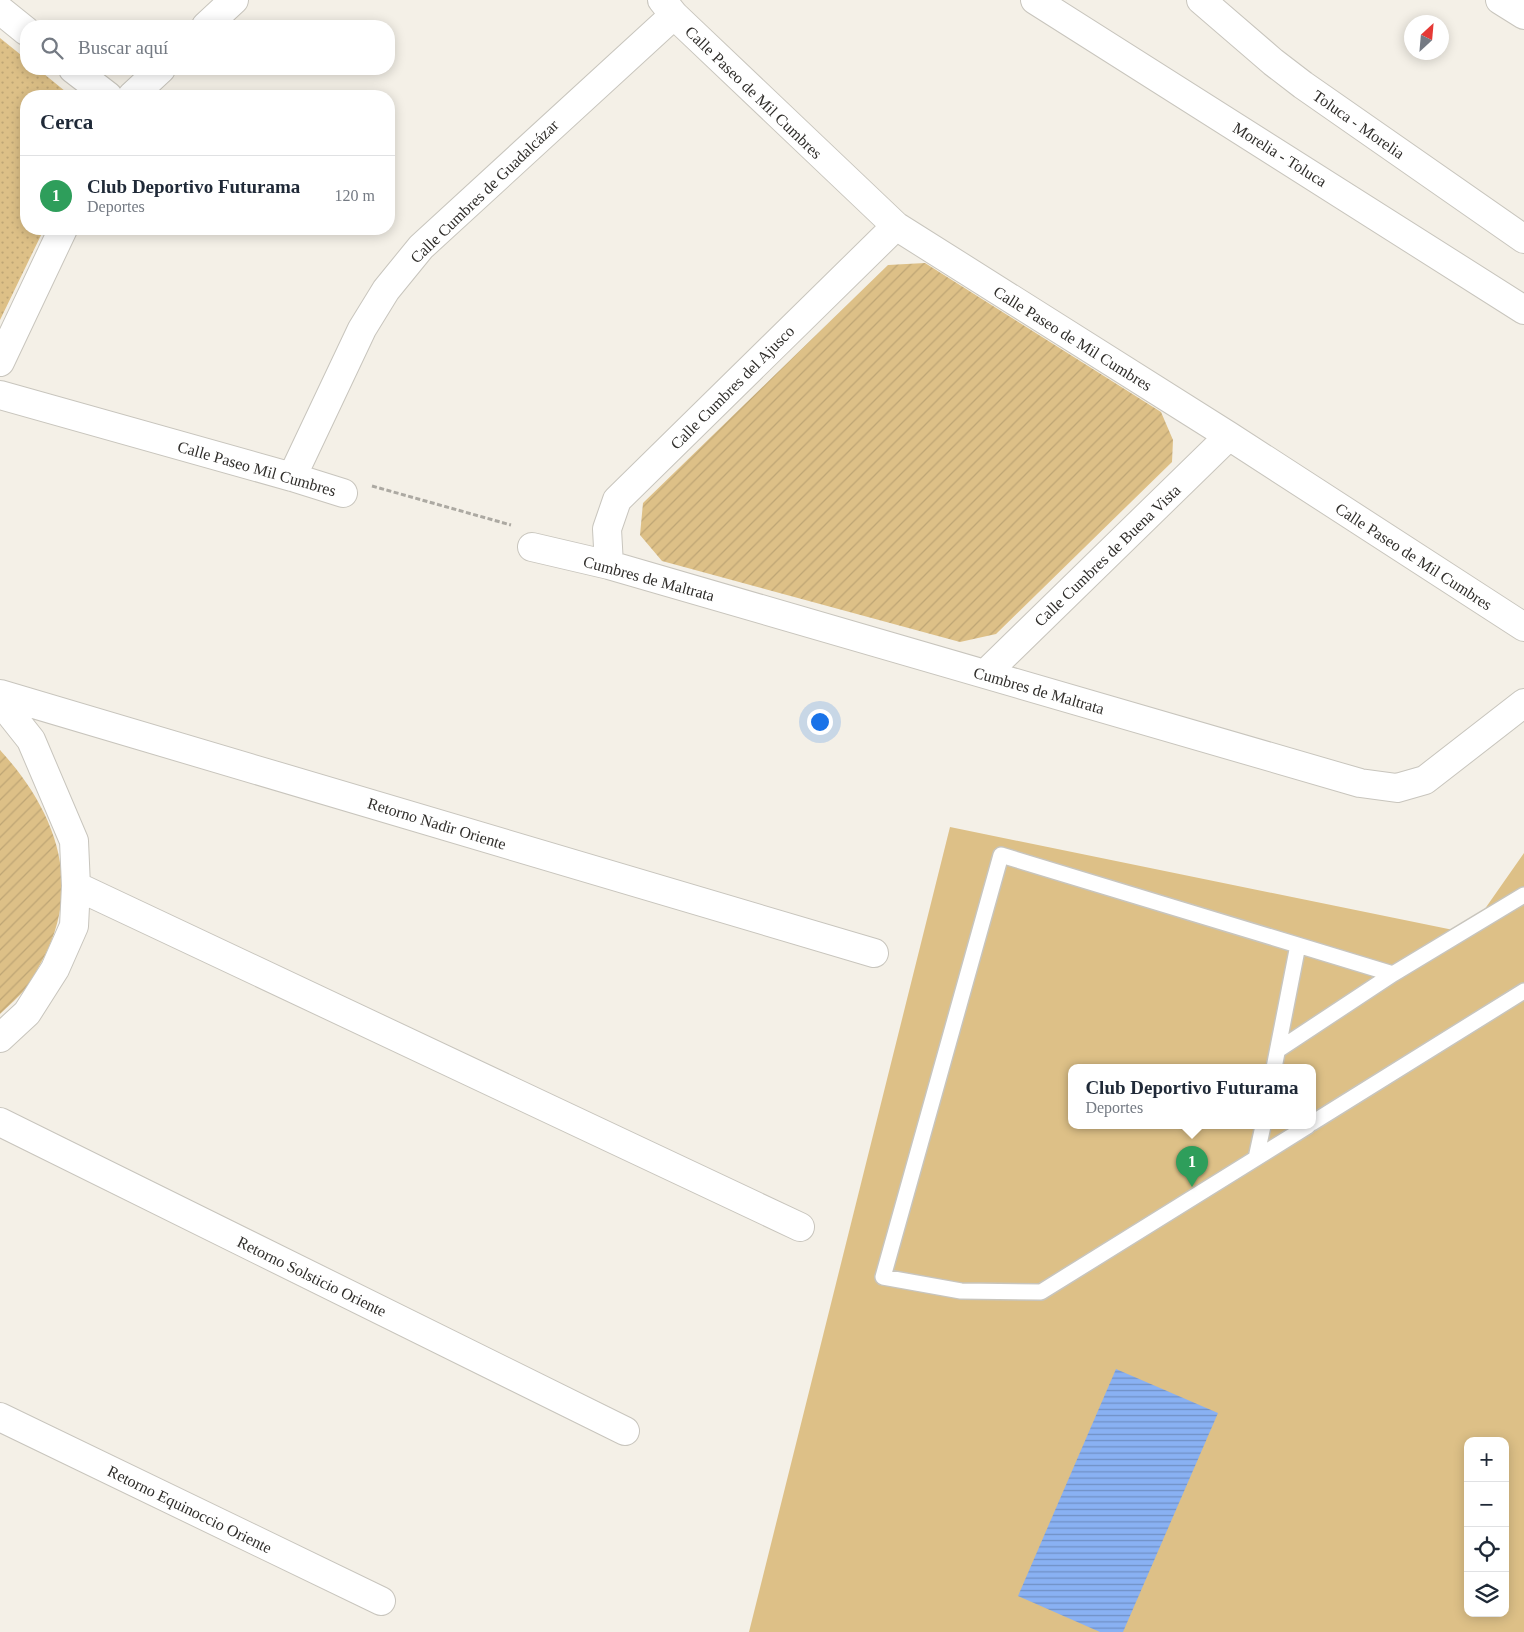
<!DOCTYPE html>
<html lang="es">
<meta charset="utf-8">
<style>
:root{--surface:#fff;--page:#f2f2f3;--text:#1f2937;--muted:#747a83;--line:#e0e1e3;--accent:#1a73e8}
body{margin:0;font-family:Georgia,serif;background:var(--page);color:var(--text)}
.controls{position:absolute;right:15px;bottom:15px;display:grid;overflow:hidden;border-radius:10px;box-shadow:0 2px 12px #0003}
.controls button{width:45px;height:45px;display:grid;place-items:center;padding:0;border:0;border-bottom:1px solid var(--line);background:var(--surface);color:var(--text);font:25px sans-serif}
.compass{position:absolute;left:1404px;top:15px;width:45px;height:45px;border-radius:50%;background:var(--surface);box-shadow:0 2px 12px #0003;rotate:26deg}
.you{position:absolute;left:819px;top:721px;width:18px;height:18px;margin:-12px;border:4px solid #fff;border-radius:50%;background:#1a73e8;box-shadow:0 0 0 8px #1a73e833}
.badge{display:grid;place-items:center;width:32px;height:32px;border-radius:50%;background:var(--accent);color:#fff;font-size:16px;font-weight:700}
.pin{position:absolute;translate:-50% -41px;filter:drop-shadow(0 1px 2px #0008)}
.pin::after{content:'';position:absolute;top:26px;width:18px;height:15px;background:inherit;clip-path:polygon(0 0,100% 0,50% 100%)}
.popup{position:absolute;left:1068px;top:1064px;width:248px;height:65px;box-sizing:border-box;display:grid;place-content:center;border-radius:10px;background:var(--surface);filter:drop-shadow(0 1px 4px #0005);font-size:16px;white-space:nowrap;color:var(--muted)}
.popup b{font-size:19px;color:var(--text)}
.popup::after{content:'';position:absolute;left:50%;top:100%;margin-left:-10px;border:10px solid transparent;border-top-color:var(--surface)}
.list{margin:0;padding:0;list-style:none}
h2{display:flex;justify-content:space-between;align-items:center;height:65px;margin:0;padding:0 20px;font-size:21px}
h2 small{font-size:16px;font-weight:400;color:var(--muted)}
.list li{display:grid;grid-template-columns:32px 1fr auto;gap:15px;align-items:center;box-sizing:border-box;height:80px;padding:0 20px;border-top:1px solid var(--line)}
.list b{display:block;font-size:19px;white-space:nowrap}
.list p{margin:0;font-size:16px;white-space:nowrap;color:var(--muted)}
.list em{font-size:16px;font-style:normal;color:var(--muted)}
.icon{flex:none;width:28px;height:28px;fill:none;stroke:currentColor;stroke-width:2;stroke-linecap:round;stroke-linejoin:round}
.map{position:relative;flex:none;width:1524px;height:1632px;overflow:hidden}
.search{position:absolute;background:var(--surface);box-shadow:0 2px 12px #0003;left:20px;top:20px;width:375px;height:55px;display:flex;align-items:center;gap:12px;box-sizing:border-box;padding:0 18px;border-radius:20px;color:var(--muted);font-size:19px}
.panel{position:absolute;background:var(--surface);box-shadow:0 2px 12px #0003;left:20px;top:90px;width:375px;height:145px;border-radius:20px}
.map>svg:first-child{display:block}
</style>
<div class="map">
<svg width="1524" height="1632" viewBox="0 0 1524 1632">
<defs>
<pattern id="grass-dots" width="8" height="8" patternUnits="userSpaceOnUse" patternTransform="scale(1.25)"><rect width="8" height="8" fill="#ddc087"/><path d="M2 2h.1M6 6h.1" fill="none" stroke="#bea575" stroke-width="1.8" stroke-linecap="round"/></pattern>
<pattern id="garden-furrows" width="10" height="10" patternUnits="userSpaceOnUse" patternTransform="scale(1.25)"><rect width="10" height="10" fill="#ddc087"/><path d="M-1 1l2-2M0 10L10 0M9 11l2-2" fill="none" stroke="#bea575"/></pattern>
<pattern id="water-rules" width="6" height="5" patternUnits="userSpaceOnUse" patternTransform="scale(1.25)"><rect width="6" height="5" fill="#89b1f3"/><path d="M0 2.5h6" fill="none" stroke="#7090c5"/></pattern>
</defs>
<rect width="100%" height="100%" fill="#f4f0e7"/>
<path fill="url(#grass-dots)" d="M0 38 26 59V69H38L71 96H26V229H44L0 320Z"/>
<path fill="url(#garden-furrows)" d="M925 263 1161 412 1173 440 1172 462 996 634 960 642 662 561 640 535 643 503 888 265Z
M0 750C55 810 84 884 42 961 37 969 33 980 27 987 19 997 9 1005 0 1014Z"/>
<path fill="#ddc087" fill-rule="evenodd" d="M950 827 1468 933 1524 853V1632H749ZM1072 1068H1312V1126H1072ZM1468 1441H1505V1613H1468Z"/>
<path fill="url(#water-rules)" d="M1116 1369 1218 1413 1123 1632H1100L1018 1596Z"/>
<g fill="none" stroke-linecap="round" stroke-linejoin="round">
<g stroke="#c8c5bd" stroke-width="18">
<path id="service" d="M1278 1050 1393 974 1524 895
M1274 1068 1298 945
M1312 1123 1524 991
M1308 1126 1041 1292 961 1291 883 1277 1001 855 1393 974
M1256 1158 1263 1126"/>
</g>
<g stroke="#c8c5bd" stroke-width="30">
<path id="minor" d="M662 0 674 15 896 226 1229 436 1524 627
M1500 0 1524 15
M0 10 26 31
M206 26 234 0
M73 69 108 96
M132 96 161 69
M0 362 63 229
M0 395 292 477 343 493
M292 477 362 329 386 290 421 247 674 15
M532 547 609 565 1360 783 1397 788 1425 780 1524 703
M609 565 607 529 617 500 896 226
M985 674 1229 436
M0 694 874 953
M0 701 31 740 74 841 76 886 74 926 55 969 27 1013 0 1038
M76 886 800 1227
M0 1122 625 1431
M0 1417 381 1601"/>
</g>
<g stroke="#c8c5bd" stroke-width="30">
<path id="primary" d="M1035 0 1524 310
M1201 0 1273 62 1303 85 1524 239"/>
</g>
<path stroke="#aca9a2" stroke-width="3" stroke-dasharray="5 2.5" stroke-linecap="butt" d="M372 486 511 525"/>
<use href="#service" stroke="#fff" stroke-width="15"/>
<use href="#minor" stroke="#fff" stroke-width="28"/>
<use href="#primary" stroke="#fff" stroke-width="28"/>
</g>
<g text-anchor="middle" stroke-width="5" stroke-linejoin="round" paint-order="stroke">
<g font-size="16" fill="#302e2b" stroke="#fff">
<text transform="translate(754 92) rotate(44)" y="6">Calle Paseo de Mil Cumbres</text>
<text transform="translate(1359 124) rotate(35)" y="6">Toluca - Morelia</text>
<text transform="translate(1280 154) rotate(32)" y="6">Morelia - Toluca</text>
<text transform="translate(484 191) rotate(-44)" y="6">Calle Cumbres de Guadalcázar</text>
<text transform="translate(1073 338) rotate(32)" y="6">Calle Paseo de Mil Cumbres</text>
<text transform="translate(732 387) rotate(-45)" y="6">Calle Cumbres del Ajusco</text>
<text transform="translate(257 468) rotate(16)" y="6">Calle Paseo Mil Cumbres</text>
<text transform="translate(1107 555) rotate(-44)" y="6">Calle Cumbres de Buena Vista</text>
<text transform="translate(1414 556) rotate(33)" y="6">Calle Paseo de Mil Cumbres</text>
<text transform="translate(649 578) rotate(15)" y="6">Cumbres de Maltrata</text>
<text transform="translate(1039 690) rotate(16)" y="6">Cumbres de Maltrata</text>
<text transform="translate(437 823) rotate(17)" y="6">Retorno Nadir Oriente</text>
<text transform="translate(312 1276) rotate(26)" y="6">Retorno Solsticio Oriente</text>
<text transform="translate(190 1509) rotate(26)" y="6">Retorno Equinoccio Oriente</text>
</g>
</g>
</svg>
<div class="controls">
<button>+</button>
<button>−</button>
<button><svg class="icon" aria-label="locate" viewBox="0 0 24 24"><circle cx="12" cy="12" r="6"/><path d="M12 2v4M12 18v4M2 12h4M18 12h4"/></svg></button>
<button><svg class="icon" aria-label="layers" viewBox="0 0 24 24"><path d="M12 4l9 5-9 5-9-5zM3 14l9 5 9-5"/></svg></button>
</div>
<svg class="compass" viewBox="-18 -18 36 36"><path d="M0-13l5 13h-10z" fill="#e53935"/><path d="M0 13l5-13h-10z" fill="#747a83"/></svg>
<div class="you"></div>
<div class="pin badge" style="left:1192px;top:1187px;background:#2e9e5b">1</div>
<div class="popup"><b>Club Deportivo Futurama</b>Deportes</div>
<div class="search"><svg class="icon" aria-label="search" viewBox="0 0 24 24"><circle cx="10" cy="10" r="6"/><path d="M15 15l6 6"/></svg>Buscar aquí</div>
<section class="panel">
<h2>Cerca<small></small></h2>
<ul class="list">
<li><span class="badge" style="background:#2e9e5b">1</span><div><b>Club Deportivo Futurama</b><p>Deportes</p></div><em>120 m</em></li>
</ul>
</section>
</div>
